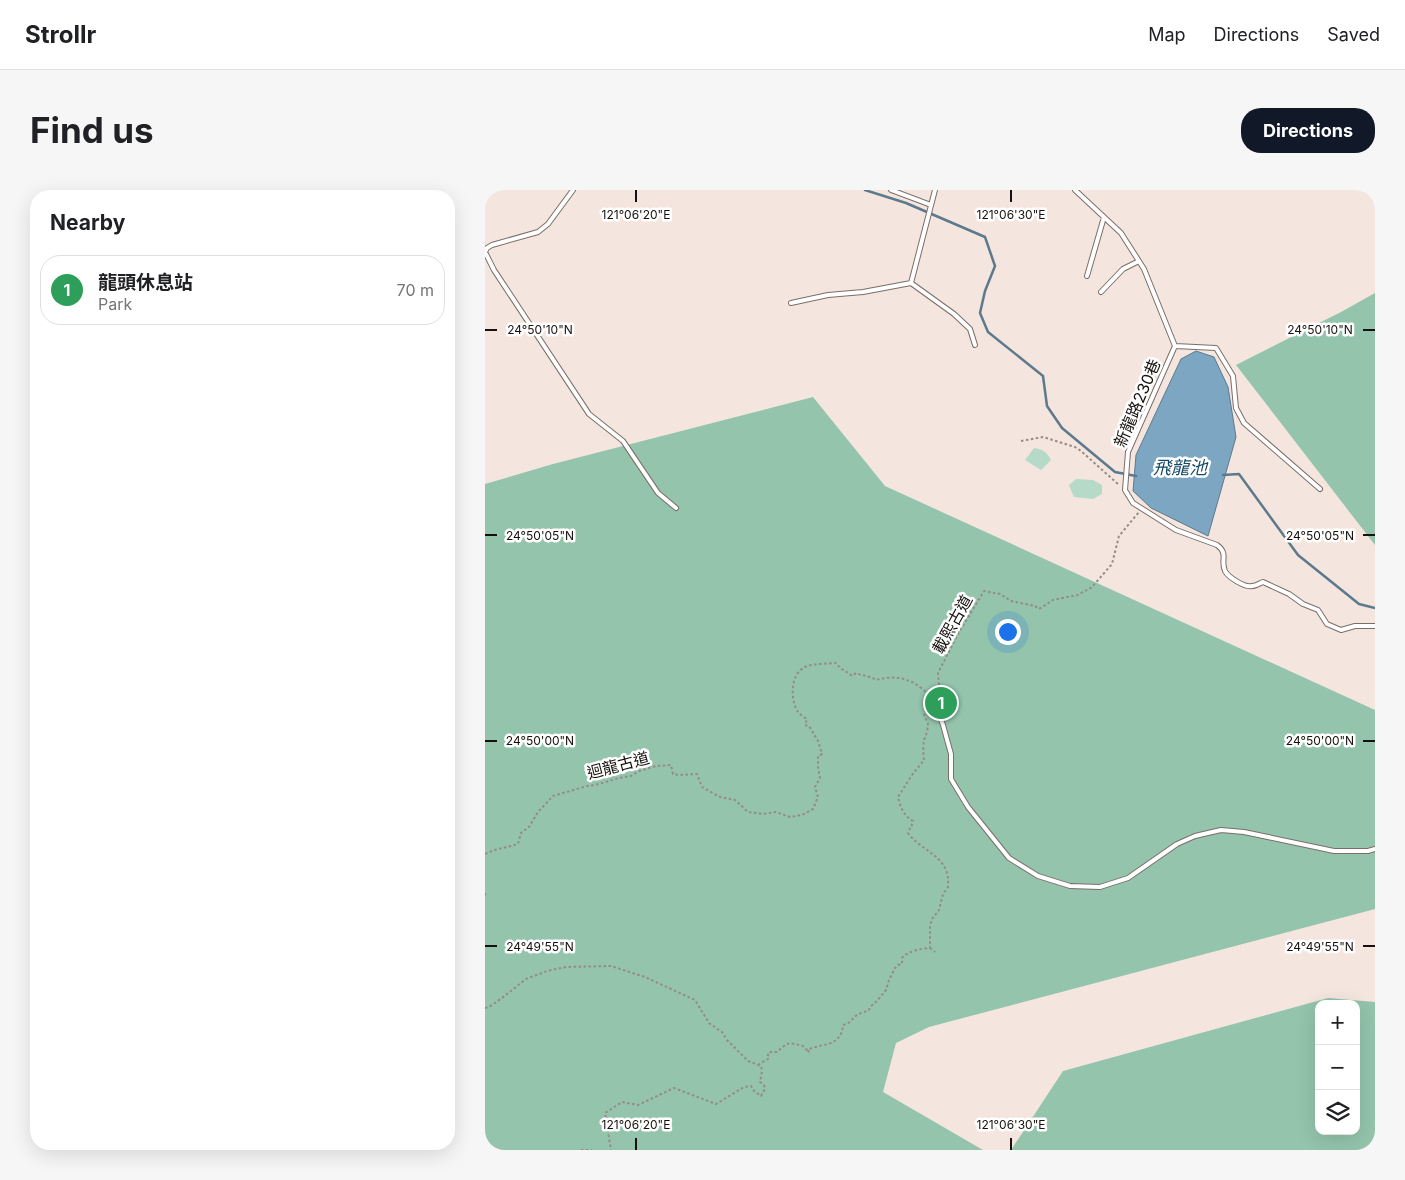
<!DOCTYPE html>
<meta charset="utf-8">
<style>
:root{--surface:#fff;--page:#f6f6f6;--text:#202124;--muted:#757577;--line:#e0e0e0;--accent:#111827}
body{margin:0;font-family:Inter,"Noto Sans TC",sans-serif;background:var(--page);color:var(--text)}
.controls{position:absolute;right:15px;bottom:15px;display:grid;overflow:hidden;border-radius:10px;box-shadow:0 5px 20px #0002}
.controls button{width:45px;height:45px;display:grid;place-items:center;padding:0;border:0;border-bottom:1px solid var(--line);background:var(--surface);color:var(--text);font:25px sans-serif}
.you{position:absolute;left:522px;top:441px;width:18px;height:18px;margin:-12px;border:4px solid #fff;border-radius:50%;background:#1a73e8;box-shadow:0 0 0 8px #1a73e833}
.badge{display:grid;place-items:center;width:32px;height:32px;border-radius:50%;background:var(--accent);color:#fff;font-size:16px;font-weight:700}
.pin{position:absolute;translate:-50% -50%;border:2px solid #fff;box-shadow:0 1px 5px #0006}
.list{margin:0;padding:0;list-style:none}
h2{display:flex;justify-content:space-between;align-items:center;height:65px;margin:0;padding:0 20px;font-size:21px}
h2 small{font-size:16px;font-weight:400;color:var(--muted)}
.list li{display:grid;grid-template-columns:32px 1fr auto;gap:15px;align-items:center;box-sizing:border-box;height:70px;margin:0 10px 10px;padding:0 10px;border:1px solid var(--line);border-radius:20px}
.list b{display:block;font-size:19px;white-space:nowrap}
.list p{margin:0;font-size:16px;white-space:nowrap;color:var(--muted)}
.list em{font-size:16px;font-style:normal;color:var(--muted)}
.icon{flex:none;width:28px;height:28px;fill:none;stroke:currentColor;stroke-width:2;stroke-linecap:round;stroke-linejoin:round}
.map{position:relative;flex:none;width:890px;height:960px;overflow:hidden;border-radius:20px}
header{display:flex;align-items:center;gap:30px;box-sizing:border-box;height:70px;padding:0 25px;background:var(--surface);border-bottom:1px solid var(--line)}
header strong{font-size:24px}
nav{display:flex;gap:28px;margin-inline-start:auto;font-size:18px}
.intro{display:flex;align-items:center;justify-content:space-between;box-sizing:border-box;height:120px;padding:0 30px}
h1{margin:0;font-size:35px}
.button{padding:12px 22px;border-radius:20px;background:var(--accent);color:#fff;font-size:18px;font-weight:700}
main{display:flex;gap:30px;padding:0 30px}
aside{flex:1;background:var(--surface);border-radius:20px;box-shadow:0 5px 20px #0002}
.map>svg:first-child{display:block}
</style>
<header>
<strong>Strollr</strong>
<nav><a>Map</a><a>Directions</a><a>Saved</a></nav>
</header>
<div class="intro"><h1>Find us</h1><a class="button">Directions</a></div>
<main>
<aside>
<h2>Nearby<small></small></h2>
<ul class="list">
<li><span class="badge" style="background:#2e9e5b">1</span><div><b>龍頭休息站</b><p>Park</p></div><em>70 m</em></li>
</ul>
</aside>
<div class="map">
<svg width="890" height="960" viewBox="0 0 890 960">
<rect width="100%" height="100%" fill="#f4e6df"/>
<path fill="#b5dac8" d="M549 258C558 259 562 262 566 270L556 280 540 270Z
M591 289 608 290 617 295V304L608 309 589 307 584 295Z"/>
<path fill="#94c4ac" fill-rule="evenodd" d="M890 103V355L751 175 856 122Z
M328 207 400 296 890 520V719L444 837 411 853 398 902 498 960H0V294L68 274Z
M843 808 890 812V960H526L578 881ZM834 814H871V941H834Z"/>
<path fill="#7ca6c2" stroke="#5d798c" d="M711 161 729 167 743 197 751 247 723 346 666 318 648 301 651 265 696 169Z"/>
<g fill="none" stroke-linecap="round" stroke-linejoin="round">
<path stroke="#5d798c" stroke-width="2.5" d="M380 0 421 13 500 47 510 76 500 101 495 123 503 142 558 186 562 216 577 238 630 282 651 286
M738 285 754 284 813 365 874 414 890 418"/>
<g stroke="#7a6e68" stroke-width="6">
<path id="service" d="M88 0 63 34 53 42 7 55 2 58 0 62 9 80 104 224 138 251 173 303 191 318
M406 0 446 15
M590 0 636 43 659 79 690 156 643 262 640 300 648 313 691 340 732 355C744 364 735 370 740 381 743 387 760 398 767 396 771 396 775 393 778 392L804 404 818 414 833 420 842 434 856 440 870 436H890
M602 86 619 27
M426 93 450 0
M616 102 638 79 654 71
M306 113 343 105 378 102 426 93 469 124 485 139 490 155
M690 156 731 158 748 186 751 218 759 233 835 299
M448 508 458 535 466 564V589L483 617 524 668 553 686 585 696 615 697 643 688 692 654 710 646 736 640 759 642 849 661H883L890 659"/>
</g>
<path stroke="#958b86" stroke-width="2" stroke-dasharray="2.5 2.5" stroke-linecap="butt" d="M536 251 558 247 590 257 596 261 634 295
M450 504 454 495 453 483 473 444 499 401 515 404 526 411 550 416 554 419 568 410 593 405 607 397 627 374 634 346 654 322
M0 664C12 658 21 658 33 654L36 643 44 637 53 622 68 606 102 596 110 595 134 588 146 586 154 581 171 576 186 575 188 584 194 585 212 584 217 597 235 607 250 610 263 622 278 624 291 622 305 627 317 625 328 619 333 607 330 597 335 588 333 577V566L337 564 333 551 324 536 320 535 322 529C319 527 315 525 313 522 305 510 305 484 320 477 328 473 342 474 351 473 355 479 361 481 367 486L371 483C378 486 385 486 391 490 413 484 428 489 444 505
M0 703V708
M445 758 450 762
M0 818 4 817 17 808 41 789 62 781 81 777 126 776 160 787 210 810 224 833 237 842 242 850 263 871 276 876 277 881 275 892 279 895 280 899 276 906 269 901 266 896 259 897 231 914 189 898 153 915 137 912 120 923 126 960
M323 860 325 865
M273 875 283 869 282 868 284 862H292C303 852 303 852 318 856L322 860C336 853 356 858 358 835 368 832 365 830 372 825 375 823 380 822 384 820L385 817 392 811 401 800 404 790 410 778 413 775 417 774V768C421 762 437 758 445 758V736L447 729 454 720 458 704 463 697C466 666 438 663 423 643 425 638 427 636 428 631 419 626 415 617 413 607L427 585 439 570C438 564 438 556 439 550 441 545 443 539 443 534 442 529 439 528 439 523L443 520 444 517
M96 960H107"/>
<use href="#service" stroke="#fff" stroke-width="4"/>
</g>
<path fill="none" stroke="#16110f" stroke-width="2" d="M151 0V12M526 0V12M0 140H12M878 140H890M0 345H12M878 345H890M0 551H12M878 551H890M0 756H12M878 756H890M151 948V960M526 948V960"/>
<g text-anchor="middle" stroke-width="5" stroke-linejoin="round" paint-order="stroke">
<g font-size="16" fill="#16110f" stroke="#fff">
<text transform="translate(652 213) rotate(-67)" y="6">新龍路230巷</text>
<text transform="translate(467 434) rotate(-61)" y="6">載熙古道</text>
<text transform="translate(133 575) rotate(-15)" y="6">迴龍古道</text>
</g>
<g font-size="18" font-style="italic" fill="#154966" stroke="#fff">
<text x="695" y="284">飛龍池</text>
</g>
</g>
<g font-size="12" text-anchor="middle" fill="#16110f" stroke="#fff" stroke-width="5" stroke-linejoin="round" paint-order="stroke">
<text x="151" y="29">121°06'20"E</text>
<text x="526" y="29">121°06'30"E</text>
<text x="55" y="144">24°50'10"N</text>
<text x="835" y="144">24°50'10"N</text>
<text x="55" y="350">24°50'05"N</text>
<text x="835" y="350">24°50'05"N</text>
<text x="55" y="555">24°50'00"N</text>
<text x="835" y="555">24°50'00"N</text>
<text x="55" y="761">24°49'55"N</text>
<text x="835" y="761">24°49'55"N</text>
<text x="151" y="939">121°06'20"E</text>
<text x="526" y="939">121°06'30"E</text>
</g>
</svg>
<div class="controls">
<button>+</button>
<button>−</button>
<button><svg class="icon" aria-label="layers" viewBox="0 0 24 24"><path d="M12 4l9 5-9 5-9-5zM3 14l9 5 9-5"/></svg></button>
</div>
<div class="you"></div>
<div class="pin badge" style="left:456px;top:513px;background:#2e9e5b">1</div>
</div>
</main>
